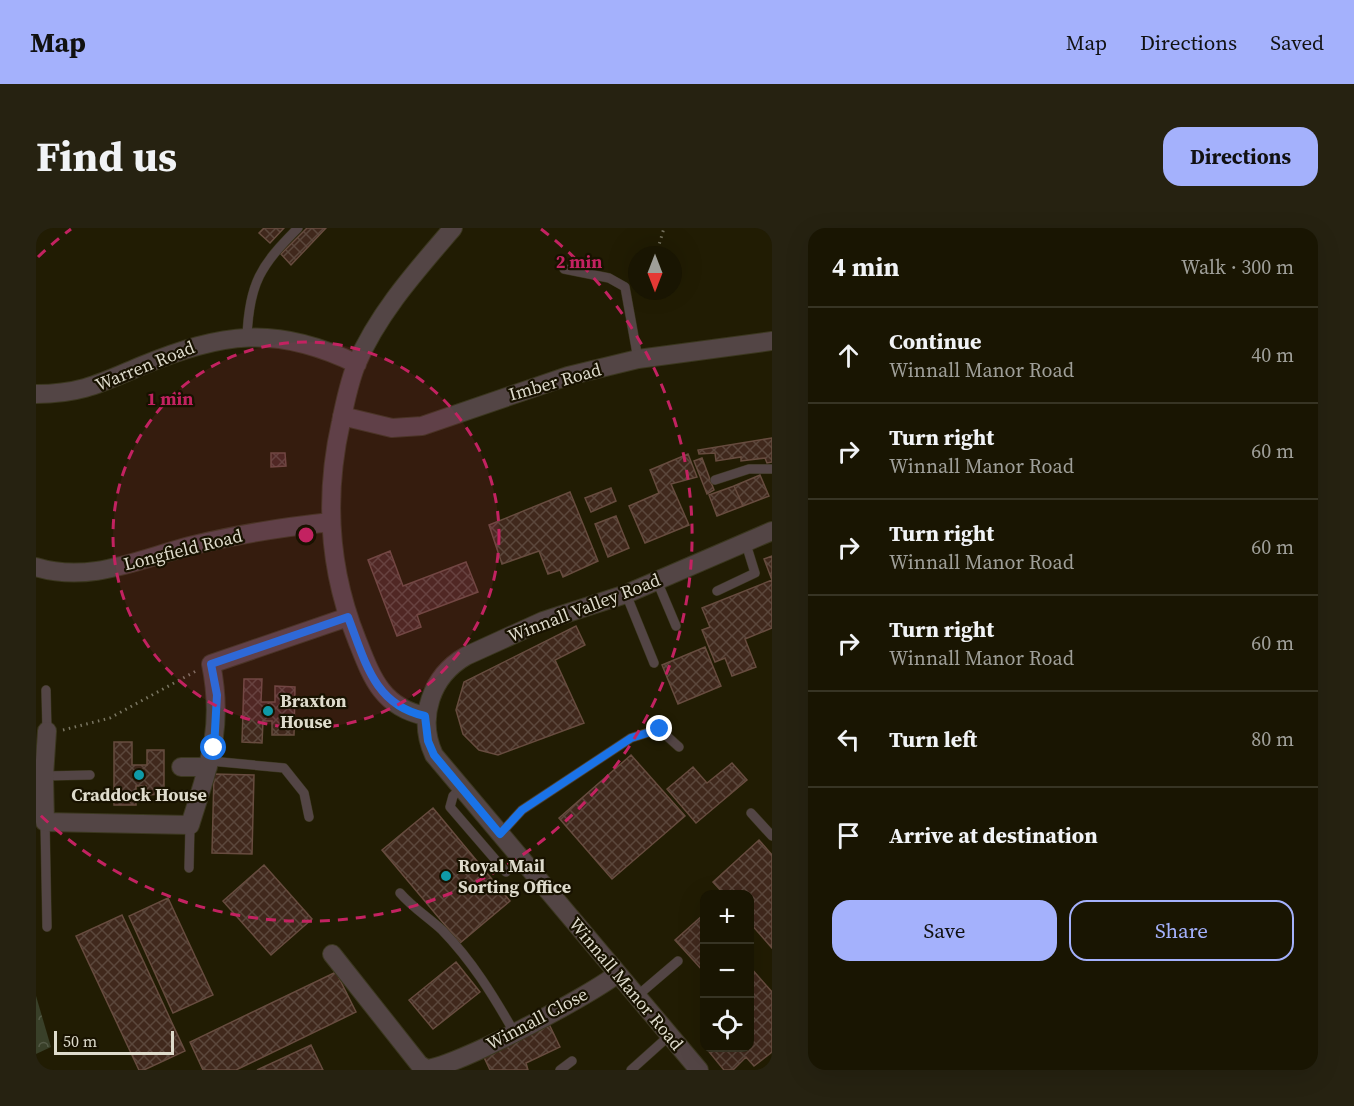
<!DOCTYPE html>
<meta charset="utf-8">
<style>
:root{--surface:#191502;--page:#262211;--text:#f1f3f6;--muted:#9f9f99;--line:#373424;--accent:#a4b1fc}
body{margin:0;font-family:"Source Serif 4",serif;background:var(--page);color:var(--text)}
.controls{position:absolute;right:18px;bottom:18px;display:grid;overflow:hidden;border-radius:12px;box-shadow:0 6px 24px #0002}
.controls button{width:54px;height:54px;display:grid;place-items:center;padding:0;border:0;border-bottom:2px solid var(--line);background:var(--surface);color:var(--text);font:30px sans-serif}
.compass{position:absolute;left:592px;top:18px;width:54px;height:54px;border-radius:50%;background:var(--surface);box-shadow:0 6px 24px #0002;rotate:180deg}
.scale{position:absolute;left:18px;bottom:15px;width:120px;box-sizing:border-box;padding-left:6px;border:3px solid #dedbcc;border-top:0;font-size:16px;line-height:21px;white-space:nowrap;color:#dedbcc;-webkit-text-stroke:4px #181200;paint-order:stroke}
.stop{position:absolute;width:18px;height:18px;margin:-14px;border:4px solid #1a73e8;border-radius:50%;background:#fff}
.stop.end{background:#1a73e8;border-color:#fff;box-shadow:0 2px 6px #0008}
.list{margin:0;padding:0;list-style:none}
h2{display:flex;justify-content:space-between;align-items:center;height:78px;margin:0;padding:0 24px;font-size:26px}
h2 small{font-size:20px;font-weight:400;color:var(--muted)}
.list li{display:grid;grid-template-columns:39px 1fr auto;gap:18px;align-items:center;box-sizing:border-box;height:96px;padding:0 24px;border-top:2px solid var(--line)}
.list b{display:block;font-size:22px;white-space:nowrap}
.list p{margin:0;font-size:20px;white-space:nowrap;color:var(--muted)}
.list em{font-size:20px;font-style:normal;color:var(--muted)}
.actions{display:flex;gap:12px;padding:18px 24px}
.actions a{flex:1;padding:14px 0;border:2px solid var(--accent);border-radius:18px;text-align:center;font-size:21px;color:var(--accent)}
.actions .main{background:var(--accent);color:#111}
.icon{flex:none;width:33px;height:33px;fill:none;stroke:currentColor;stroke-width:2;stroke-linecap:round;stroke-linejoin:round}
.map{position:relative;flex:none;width:736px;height:842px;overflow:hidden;border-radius:18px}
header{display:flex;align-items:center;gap:36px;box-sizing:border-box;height:84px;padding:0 30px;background:var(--accent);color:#111}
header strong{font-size:28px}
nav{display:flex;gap:33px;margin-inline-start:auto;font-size:21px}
.intro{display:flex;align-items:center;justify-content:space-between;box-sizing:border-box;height:144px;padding:0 36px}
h1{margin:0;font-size:42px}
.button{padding:15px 27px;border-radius:18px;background:var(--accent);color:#111;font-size:21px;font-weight:700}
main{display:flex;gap:36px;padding:0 36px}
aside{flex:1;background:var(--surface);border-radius:18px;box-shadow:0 6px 24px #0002}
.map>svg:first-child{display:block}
</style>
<header>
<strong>Map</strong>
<nav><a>Map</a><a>Directions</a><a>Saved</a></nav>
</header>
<div class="intro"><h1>Find us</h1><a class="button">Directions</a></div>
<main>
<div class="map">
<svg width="736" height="842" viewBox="0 0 736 842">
<defs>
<pattern id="forest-crowns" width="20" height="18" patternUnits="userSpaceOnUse" patternTransform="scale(1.5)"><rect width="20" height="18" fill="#394029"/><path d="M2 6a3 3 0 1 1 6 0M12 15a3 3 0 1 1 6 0" fill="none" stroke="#555b47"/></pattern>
<pattern id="building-cross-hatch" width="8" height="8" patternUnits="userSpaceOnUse" patternTransform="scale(1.5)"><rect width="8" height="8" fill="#40281c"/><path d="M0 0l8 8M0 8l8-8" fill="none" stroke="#5b473c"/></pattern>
</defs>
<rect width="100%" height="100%" fill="#211c03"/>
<path fill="url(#forest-crowns)" d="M0 768 15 819 0 826Z"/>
<path fill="url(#building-cross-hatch)" stroke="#674c3f" stroke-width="1.5" d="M228 0H248L234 15 223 5Z
M271 0H290L255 37 245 26Z
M736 210V234L731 235 729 230 705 233V229L680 233 679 225 663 226 662 222Z
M235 225H249L250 238 235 239Z
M652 226 661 249 635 256 653 297 609 315 593 278 623 265 614 242Z
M666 230 678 262 671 266 658 233Z
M724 247 733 268 707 278 698 258Z
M698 258 707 278 681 288 673 267Z
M575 260 580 273 555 284 549 270Z
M534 264 562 333 527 349 524 342 512 346 503 323 466 336 453 297Z
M580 288 593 320 572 329 559 296Z
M354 323 367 358 430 334 442 364 381 387 385 399 361 408 332 332Z
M736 328V400L709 411 720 439 696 448 689 430 679 434 666 402 674 399 666 380 736 352 728 331Z
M540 398 549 417 519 432 548 495 462 527 443 522 427 506 420 482 428 454Z
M669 419 685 458 642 476 626 437Z
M208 451H226L225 474H239V458L259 459 258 507H236V493H227L226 515 206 514Z
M78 514H96V537H111V522H128V566L110 567V558H100V577H78Z
M595 527 649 588 576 651 523 590Z
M696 535 711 552 660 595 631 561 657 539 671 555Z
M178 546 218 547 216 626 176 625Z
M397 580 474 673 424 715 346 622Z
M723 612 736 627V720L714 695V666H688L677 654Z
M228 637 276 691 235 727 187 673Z
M132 670 177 767 137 785 93 688Z
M86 687 149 823 108 842H103L40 708Z
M667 687 668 689V744L639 712Z
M420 734 444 764 397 801 373 772Z
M714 739 736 764V824L718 838 710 829 697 842H688L670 820H714Z
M300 744 320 784 200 842H167L154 814Z
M513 796 524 819 490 835 492 842H454L447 827Z
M275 817 287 842H221Z"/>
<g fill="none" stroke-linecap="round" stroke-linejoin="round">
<g stroke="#3b371f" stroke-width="10">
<path id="lane" d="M528 41 573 50 589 59 602 131
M211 109C213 55 225 37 262 0
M679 252 713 241H736
M621 353 640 398
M681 363 719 345 710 316
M590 366 618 435
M10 462 11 503
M174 533 248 540 268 565 273 589
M8 548 54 547
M425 560 417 568 414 579 470 644
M715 585 736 608
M9 594 11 699
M464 606 486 582 595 510 623 501 643 519
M153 640 154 597
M364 665C377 680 392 689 406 702 436 733 457 767 478 804
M601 768 642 733
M524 842 536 833
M595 842 634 807"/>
</g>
<g stroke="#3b371f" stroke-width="20">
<path id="street" d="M0 166C45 166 65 155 105 138 186 105 239 96 321 136
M306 188 356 200 386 198 532 148 602 131 736 113
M0 339C55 356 105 330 158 317 203 306 248 299 295 294
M389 488C346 479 336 450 321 412 292 340 288 269 305 194 309 174 313 155 320 137 342 85 381 42 417 0
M11 503 8 548 9 594 154 597C173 536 188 500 175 436L312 389
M145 539H172
M296 726 383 836 390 841C420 839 555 767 581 746
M663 842 398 527C381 490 395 448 430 428L507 393 590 366 736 303"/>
</g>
<path stroke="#7a7662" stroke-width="3" stroke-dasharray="1.5 4.5" stroke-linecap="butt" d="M620 27 628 0
M27 502 74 490 160 443"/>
<use href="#lane" stroke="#534545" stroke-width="9"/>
<use href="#street" stroke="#534545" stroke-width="18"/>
</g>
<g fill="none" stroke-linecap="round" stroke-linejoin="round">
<path stroke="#1a73e8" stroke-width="8" d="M178 520 181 467 175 436 312 389C329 433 338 477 389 488L392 513 398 527 464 606 486 582 595 510 624 501"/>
</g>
<circle cx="270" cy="307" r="193" fill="#c32261" fill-opacity=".12"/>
<g fill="none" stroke="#c32261" stroke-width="3" stroke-dasharray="10 8">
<circle cx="270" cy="307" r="193"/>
<path d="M2 29A386 386 0 0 1 35 1M505 1A386 386 0 1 1 2 585"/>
</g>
<g fill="#0f9aa8" stroke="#181200" stroke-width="2">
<circle cx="232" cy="483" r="6"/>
<circle cx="103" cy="547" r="6"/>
<circle cx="410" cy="648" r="6"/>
</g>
<g text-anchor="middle" stroke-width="4.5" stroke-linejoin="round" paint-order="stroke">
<g font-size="18" fill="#dedbcc" stroke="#181200">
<text transform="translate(109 138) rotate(-22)" y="6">Warren Road</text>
<text transform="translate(519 154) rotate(-16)" y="6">Imber Road</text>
<text transform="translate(147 322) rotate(-14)" y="6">Longfield Road</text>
<text transform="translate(548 380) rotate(-21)" y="6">Winnall Valley Road</text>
<text transform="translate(590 756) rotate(50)" y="6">Winnall Manor Road</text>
<text transform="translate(501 791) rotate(-28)" y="6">Winnall Close</text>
</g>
<g font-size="18" font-weight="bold" fill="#dedbcc" stroke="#181200" text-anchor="start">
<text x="244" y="479">Braxton<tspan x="244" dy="21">House</tspan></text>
<text x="103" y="573" text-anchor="middle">Craddock House</text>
<text x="422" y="644">Royal Mail<tspan x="422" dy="21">Sorting Office</tspan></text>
</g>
</g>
<circle cx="270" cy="307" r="9" fill="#c32261" stroke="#181200" stroke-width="3"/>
<g font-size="18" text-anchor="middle" font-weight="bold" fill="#c32261" stroke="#181200" stroke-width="4.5" stroke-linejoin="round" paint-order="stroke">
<text x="543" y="40">2 min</text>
<text x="134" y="177">1 min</text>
</g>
</svg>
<div class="controls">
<button>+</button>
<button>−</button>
<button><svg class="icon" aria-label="locate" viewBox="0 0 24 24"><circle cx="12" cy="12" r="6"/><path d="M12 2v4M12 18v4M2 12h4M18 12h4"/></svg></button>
</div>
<svg class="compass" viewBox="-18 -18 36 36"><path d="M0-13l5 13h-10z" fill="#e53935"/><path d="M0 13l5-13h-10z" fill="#9f9f99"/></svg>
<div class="scale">50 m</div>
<div class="stop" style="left:178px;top:520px"></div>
<div class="stop end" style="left:624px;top:501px"></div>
</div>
<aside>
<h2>4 min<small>Walk · 300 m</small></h2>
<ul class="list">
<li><svg class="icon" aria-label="ahead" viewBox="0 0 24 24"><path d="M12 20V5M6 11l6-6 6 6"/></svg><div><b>Continue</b><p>Winnall Manor Road</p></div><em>40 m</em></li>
<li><svg class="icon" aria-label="right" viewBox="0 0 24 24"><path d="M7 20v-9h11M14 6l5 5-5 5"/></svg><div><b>Turn right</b><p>Winnall Manor Road</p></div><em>60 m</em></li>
<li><svg class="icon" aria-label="right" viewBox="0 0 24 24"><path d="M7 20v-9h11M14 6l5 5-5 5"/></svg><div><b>Turn right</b><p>Winnall Manor Road</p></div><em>60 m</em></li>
<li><svg class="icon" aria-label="right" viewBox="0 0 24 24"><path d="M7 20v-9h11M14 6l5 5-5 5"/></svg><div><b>Turn right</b><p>Winnall Manor Road</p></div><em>60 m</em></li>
<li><svg class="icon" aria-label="left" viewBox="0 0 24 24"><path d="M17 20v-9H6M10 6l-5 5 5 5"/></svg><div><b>Turn left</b></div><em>80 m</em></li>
<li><svg class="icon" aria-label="arrive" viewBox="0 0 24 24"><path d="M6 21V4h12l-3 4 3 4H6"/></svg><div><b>Arrive at destination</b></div></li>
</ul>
<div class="actions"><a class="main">Save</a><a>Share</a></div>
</aside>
</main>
